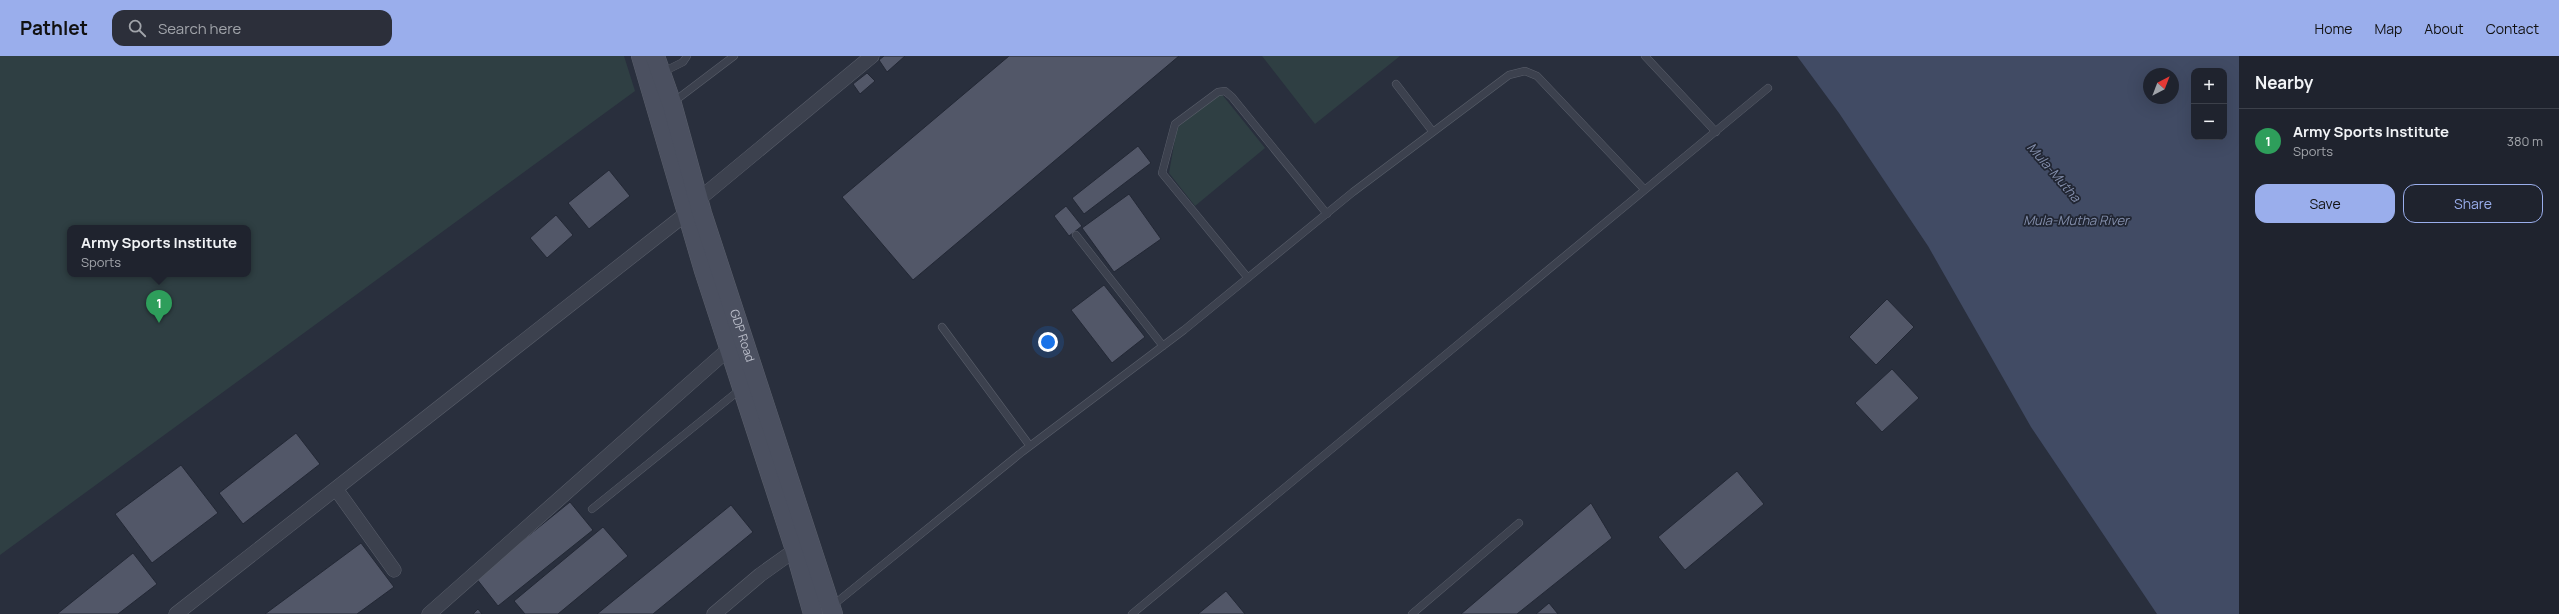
<!DOCTYPE html>
<meta charset="utf-8">
<style>
:root{--surface:#1f232e;--page:#2c2f3a;--text:#f1f3f6;--muted:#a1a4aa;--line:#3c404a;--accent:#9aaeec}
body{margin:0;font-family:Manrope,sans-serif;background:var(--page);color:var(--text)}
.controls{position:absolute;right:12px;top:12px;display:grid;overflow:hidden;border-radius:8px;box-shadow:0 4px 16px #0002}
.controls button{width:36px;height:36px;display:grid;place-items:center;padding:0;border:0;border-bottom:1px solid var(--line);background:var(--surface);color:var(--text);font:20px sans-serif}
.compass{position:absolute;left:2143px;top:12px;width:36px;height:36px;border-radius:50%;background:var(--surface);box-shadow:0 4px 16px #0002;rotate:42deg}
.you{position:absolute;left:1048px;top:286px;width:14px;height:14px;margin:-10px;border:3px solid #fff;border-radius:50%;background:#1a73e8;box-shadow:0 0 0 6px #1a73e833}
.badge{display:grid;place-items:center;width:26px;height:26px;border-radius:50%;background:var(--accent);color:#fff;font-size:13px;font-weight:700}
.pin{position:absolute;translate:-50% -33px;filter:drop-shadow(0 1px 2px #0008)}
.pin::after{content:'';position:absolute;top:21px;width:14px;height:12px;background:inherit;clip-path:polygon(0 0,100% 0,50% 100%)}
.popup{position:absolute;left:67px;top:169px;width:184px;height:52px;box-sizing:border-box;display:grid;place-content:center;border-radius:8px;background:var(--surface);filter:drop-shadow(0 1px 3px #0005);font-size:13px;white-space:nowrap;color:var(--muted)}
.popup b{font-size:15px;color:var(--text)}
.popup::after{content:'';position:absolute;left:50%;top:100%;margin-left:-8px;border:8px solid transparent;border-top-color:var(--surface)}
.list{margin:0;padding:0;list-style:none}
h2{display:flex;justify-content:space-between;align-items:center;height:52px;margin:0;padding:0 16px;font-size:17px}
h2 small{font-size:13px;font-weight:400;color:var(--muted)}
.list li{display:grid;grid-template-columns:26px 1fr auto;gap:12px;align-items:center;box-sizing:border-box;height:64px;padding:0 16px;border-top:1px solid var(--line)}
.list b{display:block;font-size:15px;white-space:nowrap}
.list p{margin:0;font-size:13px;white-space:nowrap;color:var(--muted)}
.list em{font-size:13px;font-style:normal;color:var(--muted)}
.actions{display:flex;gap:8px;padding:12px 16px}
.actions a{flex:1;padding:9px 0;border:1px solid var(--accent);border-radius:12px;text-align:center;font-size:14px;color:var(--accent)}
.actions .main{background:var(--accent);color:#111}
.icon{flex:none;width:22px;height:22px;fill:none;stroke:currentColor;stroke-width:2;stroke-linecap:round;stroke-linejoin:round}
.map{position:relative;flex:none;width:2239px;height:558px;overflow:hidden}
header{display:flex;align-items:center;gap:24px;box-sizing:border-box;height:56px;padding:0 20px;background:var(--accent);color:#111}
header strong{font-size:19px}
nav{display:flex;gap:22px;margin-inline-start:auto;font-size:14px}
.search{width:280px;height:36px;background:var(--page);display:flex;align-items:center;gap:10px;box-sizing:border-box;padding:0 14px;border-radius:12px;color:var(--muted);font-size:15px}
main{display:flex}
aside{flex:1;background:var(--surface)}
.map>svg:first-child{display:block}
</style>
<header>
<strong>Pathlet</strong>
<div class="search"><svg class="icon" aria-label="search" viewBox="0 0 24 24"><circle cx="10" cy="10" r="6"/><path d="M15 15l6 6"/></svg>Search here</div>
<nav><a>Home</a><a>Map</a><a>About</a><a>Contact</a></nav>
</header>
<main>
<div class="map">
<svg width="2239" height="558" viewBox="0 0 2239 558">
<rect width="100%" height="100%" fill="#292f3d"/>
<path fill="#2f3f43" fill-rule="evenodd" d="M0 0H624L635 35 0 499ZM70 172H248V218H70Z
M1262 0H1400L1315 68Z
M1220 36 1265 92 1195 150 1169 117 1177 72Z"/>
<path fill="#414b64" fill-rule="evenodd" d="M1797 0H2239V558H2157L2031 371 1928 190 1839 57ZM2194 15H2224V81H2194ZM2149 18H2173V42H2149Z"/>
<path fill="#525768" stroke="#232835" d="M884 0H905L887 16 879 4Z
M1009 0H1179L913 224 842 141Z
M867 17 875 25 860 38 853 28Z
M1138 90 1151 107 1084 158 1072 142Z
M609 114 630 140 589 173 568 147Z
M1129 138 1161 183 1114 216 1082 172Z
M1066 150 1082 170 1069 180 1054 160Z
M556 159 573 179 547 202 530 182Z
M1104 229 1145 281 1112 307 1071 254Z
M1887 243 1914 271 1876 309 1849 281Z
M1892 313 1919 342 1882 376 1855 347Z
M296 377 320 408 243 468 219 437Z
M181 409 218 457 152 507 115 458Z
M1737 415 1764 448 1685 514 1658 481Z
M570 446 593 474 498 550 476 522Z
M1591 447 1612 482 1517 558H1461Z
M731 449 753 476 653 558H597Z
M603 471 628 500 558 558H525L514 545Z
M361 487 394 531 357 558H265Z
M133 497 157 528 118 558H57Z
M1226 535 1245 558H1198Z
M1549 547 1558 558H1536Z
M478 553 482 558H473Z"/>
<g fill="none" stroke-linecap="round" stroke-linejoin="round">
<g stroke="#5a5f6b" stroke-width="8">
<path id="lane" d="M1645 0 1716 76
M661 17 683 6 687 0
M1396 28 1433 76
M672 47 734 0
M1076 179 1163 290
M1248 222 1162 117 1175 68 1218 36 1225 35 1232 41 1327 158
M942 271 1030 390
M592 453 742 332
M832 550 1022 396 1184 274 1353 136 1509 19 1525 15 1537 20 1644 133
M1132 558 1768 32
M1412 558 1519 467"/>
</g>
<g stroke="#5a5f6b" stroke-width="15">
<path id="street" d="M336 433 394 514
M176 558 687 157 698 144 872 0
M429 558 731 291
M714 558 760 519 795 494"/>
</g>
<g stroke="#5a5f6b" stroke-width="20">
<g id="secondary">
<path d="M641 0 704 215 795 494 813 558"/>
<path id="s1" d="M655 0 672 48 702 157 833 558"/>
</g>
</g>
<use href="#lane" stroke="#3c414e" stroke-width="7"/>
<use href="#street" stroke="#3c414e" stroke-width="14"/>
<use href="#secondary" stroke="#4b5060" stroke-width="19"/>
</g>
<g text-anchor="middle" stroke-width="3.5" stroke-linejoin="round" paint-order="stroke">
<g font-size="12" fill="#b9bcc8" stroke="#212633">
<text dy="4" stroke="none"><textPath href="#s1" startOffset="293">GDP Road</textPath></text>
</g>
<g font-size="13" font-style="italic" fill="#848fac" stroke="#212633">
<text transform="translate(2054 116) rotate(49)" y="5">Mula-Mutha</text>
<text x="2076" y="169">Mula-Mutha River</text>
</g>
</g>
</svg>
<div class="controls">
<button>+</button>
<button>−</button>
</div>
<svg class="compass" viewBox="-18 -18 36 36"><path d="M0-13l5 13h-10z" fill="#e53935"/><path d="M0 13l5-13h-10z" fill="#a1a4aa"/></svg>
<div class="you"></div>
<div class="pin badge" style="left:159px;top:267px;background:#2e9e5b">1</div>
<div class="popup"><b>Army Sports Institute</b>Sports</div>
</div>
<aside>
<h2>Nearby<small></small></h2>
<ul class="list">
<li><span class="badge" style="background:#2e9e5b">1</span><div><b>Army Sports Institute</b><p>Sports</p></div><em>380 m</em></li>
</ul>
<div class="actions"><a class="main">Save</a><a>Share</a></div>
</aside>
</main>
